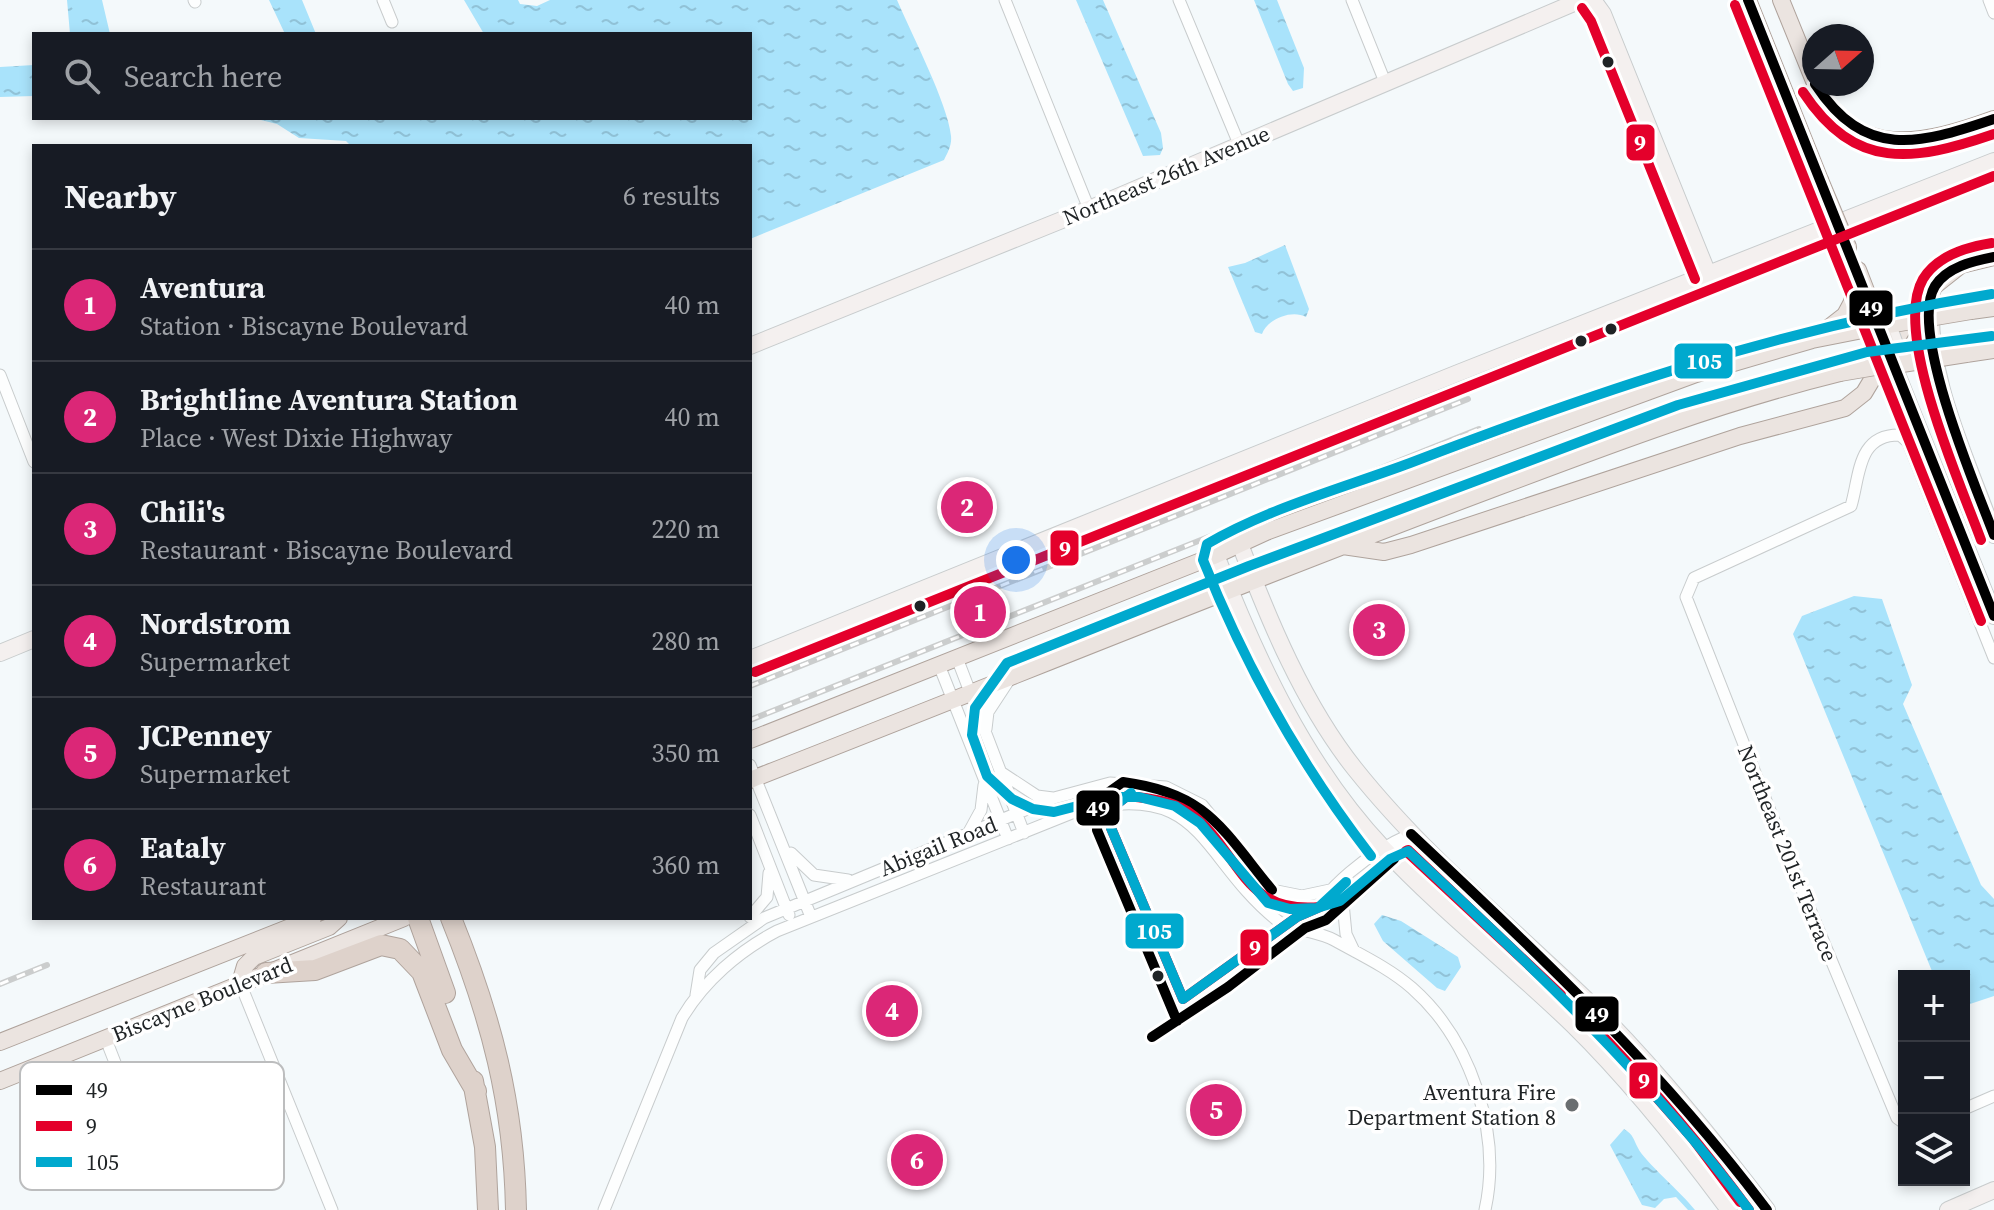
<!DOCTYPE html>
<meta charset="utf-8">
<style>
:root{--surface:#171b24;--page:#242831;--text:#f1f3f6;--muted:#9ea1a6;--line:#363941;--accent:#db2777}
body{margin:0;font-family:"Source Serif 4",serif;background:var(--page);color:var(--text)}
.controls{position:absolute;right:24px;bottom:24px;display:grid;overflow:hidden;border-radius:0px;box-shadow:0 4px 12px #0003}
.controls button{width:72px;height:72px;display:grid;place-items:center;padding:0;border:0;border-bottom:2px solid var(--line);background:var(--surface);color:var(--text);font:40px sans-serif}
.compass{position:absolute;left:1802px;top:24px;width:72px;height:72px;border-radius:50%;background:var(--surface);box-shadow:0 4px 12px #0003;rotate:70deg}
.you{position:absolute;left:1016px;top:560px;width:28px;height:28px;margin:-20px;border:6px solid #fff;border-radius:50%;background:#1a73e8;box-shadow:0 0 0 12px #1a73e833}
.badge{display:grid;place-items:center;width:52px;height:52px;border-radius:50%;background:var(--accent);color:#fff;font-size:26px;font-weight:700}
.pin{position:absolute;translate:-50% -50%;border:4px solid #fff;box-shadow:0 2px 8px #0006}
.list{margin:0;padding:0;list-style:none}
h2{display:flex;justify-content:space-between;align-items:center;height:104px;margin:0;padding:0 32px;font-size:34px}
h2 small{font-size:26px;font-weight:400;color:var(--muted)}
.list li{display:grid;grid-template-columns:52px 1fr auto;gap:24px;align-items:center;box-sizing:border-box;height:112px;padding:0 32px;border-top:2px solid var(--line)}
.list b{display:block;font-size:30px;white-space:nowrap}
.list p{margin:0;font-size:26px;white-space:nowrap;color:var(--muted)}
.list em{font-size:26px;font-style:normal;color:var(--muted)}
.icon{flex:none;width:44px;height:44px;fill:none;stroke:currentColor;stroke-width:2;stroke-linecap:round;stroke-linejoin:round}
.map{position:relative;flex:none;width:1994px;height:1210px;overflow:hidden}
.search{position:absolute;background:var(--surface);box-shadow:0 4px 12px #0003;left:32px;top:32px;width:720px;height:88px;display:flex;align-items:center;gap:20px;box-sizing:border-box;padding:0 28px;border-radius:0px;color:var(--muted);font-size:30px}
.panel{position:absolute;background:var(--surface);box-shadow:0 4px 12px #0003;left:32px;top:144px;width:720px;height:776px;border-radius:0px}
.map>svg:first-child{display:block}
</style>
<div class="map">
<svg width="1994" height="1210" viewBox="0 0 1994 1210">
<defs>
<pattern id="water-ripples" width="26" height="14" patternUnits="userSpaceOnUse" patternTransform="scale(2)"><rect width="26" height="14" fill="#a9e3fb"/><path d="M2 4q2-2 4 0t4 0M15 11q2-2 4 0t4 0" fill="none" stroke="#91c2d7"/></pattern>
</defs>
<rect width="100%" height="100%" fill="#f4f9fb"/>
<path fill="url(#water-ripples)" d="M67 0H102L110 34H70Z
M269 0H302L316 34H285Z
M464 0H518L520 4 537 6 550 0H897C911 33 948 104 951 136 952 145 948 152 944 160L750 239V146H351L346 141 299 138 277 124 253 118H750V34H484Z
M1076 0H1103L1161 133 1163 148 1160 155 1143 156Z
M1254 0H1277L1304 68 1303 88 1293 91 1288 84Z
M34 65V96L0 97V67Z
M1285 245 1309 309 1306 317C1292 309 1267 319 1262 334L1255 332 1228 267 1245 263Z
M1854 596 1882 599 1912 685 1903 704 1981 885 1994 899V996L1964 1006V976H1934L1793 634 1802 616Z
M1382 915 1401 921 1458 957 1461 967 1445 991 1437 988 1383 941 1374 924Z
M1624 1129C1634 1135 1633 1139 1638 1148 1644 1161 1682 1193 1695 1210H1688L1676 1197 1664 1199 1655 1208 1642 1205 1610 1145Z"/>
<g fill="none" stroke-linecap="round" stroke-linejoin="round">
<g stroke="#c8cccd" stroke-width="13">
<path id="street" d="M194 0 195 2
M383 0 392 22
M1005 0 1089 209
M1179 0 1239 144
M1352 0 1385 82
M1989 0 1994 13
M0 375 34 462
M957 658 1024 833
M939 665 1008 839
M986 729 988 712 1011 677
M750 765 811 917
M1002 773 1037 796 1053 798
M750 815 789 915
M969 832 981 810 984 785
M791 853 814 875 848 880
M1277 891 1302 896 1330 890
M1343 903 1346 934 1354 951
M750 917 767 897 769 873
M1305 927C1342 914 1389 867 1411 835
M1305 928C1324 887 1370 852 1411 834
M240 983 332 1210
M696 995 700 970 714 953 764 918 1054 798 1110 783 1166 787 1202 805 1272 890 1295 910 1305 928
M105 1037 132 1106
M1964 1109 1994 1096
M1904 1123 1897 1118 1787 854 1686 597 1694 578 1851 506C1860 476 1857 434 1900 435L1908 442 1994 658
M604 1210 682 1018C704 981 739 951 777 931L1077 811C1206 779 1198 857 1278 921 1287 929 1318 931 1334 940 1361 955 1389 968 1412 988 1471 1040 1502 1133 1485 1210"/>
</g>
<g stroke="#c8cccd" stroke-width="18">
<path id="secondary" d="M1593 0 1603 14 1708 274
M1932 291C1923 374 1967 458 1994 535
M750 346 1089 209 1581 0
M1893 364 1994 616
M1240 544C1269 621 1304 705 1355 769 1426 858 1514 929 1595 1008 1658 1071 1713 1139 1767 1210
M1216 555C1257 660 1305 765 1383 848 1442 911 1511 965 1573 1025 1631 1082 1681 1145 1729 1210
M0 653 34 639
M750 659 1458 373 1994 161
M1948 1210 1994 1190"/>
</g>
<g stroke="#afa39c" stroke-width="18">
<path id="primary" d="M1748 0 1820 180
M1781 0 1814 81
M1815 84C1855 163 1928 143 1994 119
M1858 270 1880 327
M1971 311 1994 308
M1818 336 1845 315 1852 302 1853 284 1846 267 1848 247
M1966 354 1994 350
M1343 546 1384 552 1411 545 1740 436 1845 408 1864 393 1918 303 1937 284 1961 265 1994 257
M750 740 1216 555 1266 532 1696 374 1812 340 1888 325
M750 780C983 689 1215 594 1450 505 1578 457 1706 406 1840 373
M240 983 245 966 254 957 329 927 339 918
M0 1042 313 918
M0 1081 404 918"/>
</g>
<g stroke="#afa39c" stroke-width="22">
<path id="highway" d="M418 918 445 993
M451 918C491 1017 514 1103 516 1210
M266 973 315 970 381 945 400 949 422 972 452 1050 476 1091
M473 1081 485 1147 488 1210"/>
</g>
<use href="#street" stroke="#fdfefe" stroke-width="11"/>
<use href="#secondary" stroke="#f4f0ef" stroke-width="16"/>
<use href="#primary" stroke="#ebe4e0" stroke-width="16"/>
<use href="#highway" stroke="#ded2cb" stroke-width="20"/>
<g stroke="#cbcdcd" stroke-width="6">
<path id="rail" d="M750 686 1468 399
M750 720 1479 429
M0 984 47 965"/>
</g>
<use href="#rail" stroke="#fff" stroke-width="3" stroke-dasharray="9" stroke-linecap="butt"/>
<g stroke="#c8cccd" stroke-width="18" stroke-linecap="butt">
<path id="secondary-bridge" d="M1888 325 1902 364"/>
</g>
<g stroke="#afa39c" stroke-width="18" stroke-linecap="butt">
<path id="primary-bridge" d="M1820 180 1848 247
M1888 325 1971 311
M1902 364 1966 354
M1840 373 1893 364 1880 327"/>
</g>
<use href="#secondary-bridge" stroke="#f4f0ef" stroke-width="16"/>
<use href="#primary-bridge" stroke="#ebe4e0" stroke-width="16"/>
<g stroke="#fff" stroke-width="16">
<path id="bus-1" d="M1748 0 1994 616
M1815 84C1865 160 1918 145 1994 119
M1994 257C1973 261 1947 267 1935 286 1908 330 1976 487 1994 535
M1411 834C1540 955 1660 1068 1767 1210
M1177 1021 1097 830 1099 799 1123 782C1207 793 1222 829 1272 890
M1152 1037 1228 987 1305 928 1326 920 1394 859"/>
</g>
<g stroke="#fff" stroke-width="16">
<path id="bus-2" d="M1735 5 1981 621
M1582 8 1591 21 1695 279
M1803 92C1855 171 1913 162 1994 134
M1981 540C1961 485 1892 332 1923 279 1937 256 1966 247 1992 243
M755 672 1994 176
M1127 796C1147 798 1170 800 1187 811 1240 847 1239 915 1320 907L1297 917 1183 999 1111 828 1113 807Z
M1408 850 1561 995 1406 851Z
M1740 1202 1693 1139 1599 1032C1653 1089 1703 1147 1749 1210"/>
</g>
<g stroke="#fff" stroke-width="16">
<path id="bus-3" d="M1131 793 1113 807 1111 828 1183 999 1297 917 1318 908 1346 882
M1371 856C1300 764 1246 668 1203 560L1207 544C1269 508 1343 488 1410 463 1603 389 1786 327 1992 294
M1749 1210C1649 1076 1530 964 1408 851L1390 859 1340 901 1317 908 1290 909 1268 903 1200 823 1175 806 1139 797H1112L1054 812 1033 809 1012 799 987 776 972 735 975 708 1007 663 1249 566 1678 405 1867 352 1992 336"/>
</g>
<use href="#bus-1" stroke="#000" stroke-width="10"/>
<use href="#bus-2" stroke="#e4002b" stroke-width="10"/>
<use href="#bus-3" stroke="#00a9ce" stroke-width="10"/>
</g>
<g fill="#1f2325" stroke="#fff" stroke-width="3">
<circle cx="1608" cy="62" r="7"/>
<circle cx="1611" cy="329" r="7"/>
<circle cx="1581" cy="341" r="7"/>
<circle cx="920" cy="606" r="7"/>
<circle cx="1158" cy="976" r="7"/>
</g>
<circle fill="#6a6e70" stroke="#fff" stroke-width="3" cx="1572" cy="1105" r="8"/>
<g text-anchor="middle" stroke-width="7" stroke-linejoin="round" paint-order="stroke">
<g font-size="22" fill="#1f2325" stroke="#fff">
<text transform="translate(1166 175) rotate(-23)" y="8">Northeast 26th Avenue</text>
<text transform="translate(938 846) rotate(-22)" y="8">Abigail Road</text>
<text transform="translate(1788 853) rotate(68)" y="8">Northeast 201st Terrace</text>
<text transform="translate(202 999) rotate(-22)" y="8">Biscayne Boulevard</text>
</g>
<g font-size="22" fill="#1f2325" stroke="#fff" text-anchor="end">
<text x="1556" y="1100">Aventura Fire<tspan x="1556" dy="25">Department Station 8</tspan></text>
</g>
</g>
<rect x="20" y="1062" width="264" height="128" rx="12" fill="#fff" stroke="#bcbdbe" stroke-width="2"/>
<rect x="36" y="1085" width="36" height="10" fill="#000"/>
<rect x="36" y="1121" width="36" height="10" fill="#e4002b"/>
<rect x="36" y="1157" width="36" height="10" fill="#00a9ce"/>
<g font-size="22" fill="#1f2325">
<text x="86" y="1098">49</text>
<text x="86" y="1134">9</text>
<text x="86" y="1170">105</text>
</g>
<g stroke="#fff" stroke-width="3">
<rect x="1625" y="123" width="31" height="39" rx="8" fill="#e4002b"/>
<rect x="1848" y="289" width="46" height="38" rx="8" fill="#000"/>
<rect x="1673" y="342" width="61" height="38" rx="8" fill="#00a9ce"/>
<rect x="1049" y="529" width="31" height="38" rx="8" fill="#e4002b"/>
<rect x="1075" y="789" width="46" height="38" rx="8" fill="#000"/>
<rect x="1124" y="912" width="61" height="38" rx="8" fill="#00a9ce"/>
<rect x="1239" y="928" width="31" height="39" rx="8" fill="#e4002b"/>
<rect x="1574" y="995" width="46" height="38" rx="8" fill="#000"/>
<rect x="1628" y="1061" width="31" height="39" rx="8" fill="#e4002b"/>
</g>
<g font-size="22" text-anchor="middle" font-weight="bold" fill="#fff">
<text x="1640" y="150">9</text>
<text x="1871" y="316">49</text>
<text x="1704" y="369">105</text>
<text x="1065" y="556">9</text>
<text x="1098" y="816">49</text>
<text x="1154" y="939">105</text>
<text x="1255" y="955">9</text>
<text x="1597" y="1022">49</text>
<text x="1644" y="1088">9</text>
</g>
</svg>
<div class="controls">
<button>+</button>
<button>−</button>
<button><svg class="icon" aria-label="layers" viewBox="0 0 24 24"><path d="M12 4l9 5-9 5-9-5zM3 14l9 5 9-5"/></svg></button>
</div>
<svg class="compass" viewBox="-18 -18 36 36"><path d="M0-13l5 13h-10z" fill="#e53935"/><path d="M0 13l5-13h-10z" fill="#9ea1a6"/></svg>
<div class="you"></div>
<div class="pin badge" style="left:980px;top:612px">1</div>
<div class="pin badge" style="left:967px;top:507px">2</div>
<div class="pin badge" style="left:1379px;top:630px">3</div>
<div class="pin badge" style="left:892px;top:1011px">4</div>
<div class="pin badge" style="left:1216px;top:1110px">5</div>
<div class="pin badge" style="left:917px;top:1160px">6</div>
<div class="search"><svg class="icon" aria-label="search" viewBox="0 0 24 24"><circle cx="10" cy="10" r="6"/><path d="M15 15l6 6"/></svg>Search here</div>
<section class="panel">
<h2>Nearby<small>6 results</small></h2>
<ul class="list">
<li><span class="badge">1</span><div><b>Aventura</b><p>Station · Biscayne Boulevard</p></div><em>40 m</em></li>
<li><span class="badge">2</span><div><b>Brightline Aventura Station</b><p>Place · West Dixie Highway</p></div><em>40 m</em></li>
<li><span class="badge">3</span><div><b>Chili's</b><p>Restaurant · Biscayne Boulevard</p></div><em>220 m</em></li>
<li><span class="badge">4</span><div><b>Nordstrom</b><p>Supermarket</p></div><em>280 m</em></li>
<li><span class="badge">5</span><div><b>JCPenney</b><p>Supermarket</p></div><em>350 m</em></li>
<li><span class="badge">6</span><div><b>Eataly</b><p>Restaurant</p></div><em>360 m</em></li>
</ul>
</section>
</div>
